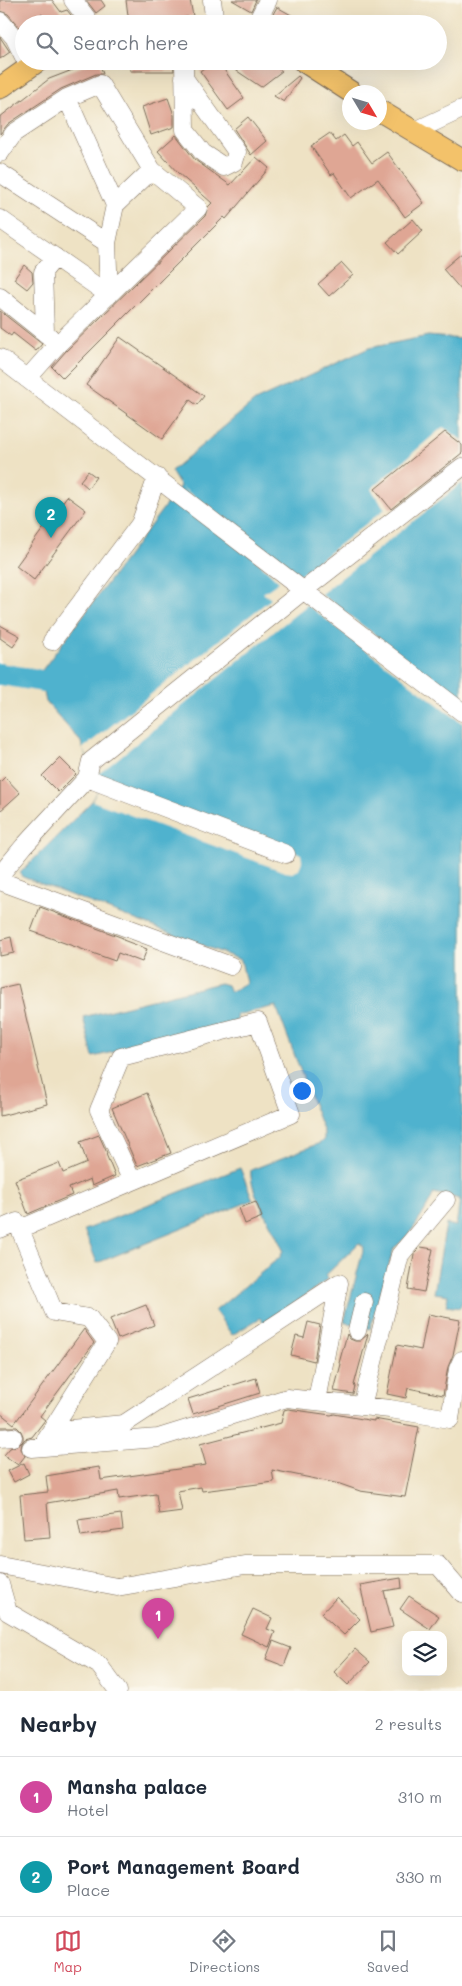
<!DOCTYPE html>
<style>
:root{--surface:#fff;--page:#f2f2f3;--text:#1f2937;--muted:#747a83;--line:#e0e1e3;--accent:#d1495b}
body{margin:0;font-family:Mali,sans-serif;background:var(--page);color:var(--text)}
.controls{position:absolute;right:15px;bottom:15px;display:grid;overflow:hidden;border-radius:10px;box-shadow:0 5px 20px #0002}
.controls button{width:45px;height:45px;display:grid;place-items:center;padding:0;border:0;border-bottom:1px solid var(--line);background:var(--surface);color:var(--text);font:25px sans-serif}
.compass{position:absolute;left:342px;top:85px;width:45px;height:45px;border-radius:50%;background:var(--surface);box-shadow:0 5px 20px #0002;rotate:128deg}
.you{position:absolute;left:301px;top:1090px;width:18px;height:18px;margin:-12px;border:4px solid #fff;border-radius:50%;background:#1a73e8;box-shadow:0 0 0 8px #1a73e833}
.badge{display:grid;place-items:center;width:32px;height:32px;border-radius:50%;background:var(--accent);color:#fff;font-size:16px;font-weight:700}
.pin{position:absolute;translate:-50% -41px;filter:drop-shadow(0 1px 2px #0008)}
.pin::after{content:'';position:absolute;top:26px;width:18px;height:15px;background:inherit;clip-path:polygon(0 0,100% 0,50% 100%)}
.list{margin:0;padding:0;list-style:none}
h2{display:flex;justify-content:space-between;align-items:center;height:65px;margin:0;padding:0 20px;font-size:21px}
h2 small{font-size:16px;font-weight:400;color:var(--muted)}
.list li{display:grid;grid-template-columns:32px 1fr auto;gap:15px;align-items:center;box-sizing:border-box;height:80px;padding:0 20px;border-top:1px solid var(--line)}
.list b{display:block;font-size:19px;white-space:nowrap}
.list p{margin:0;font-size:16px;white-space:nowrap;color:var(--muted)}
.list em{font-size:16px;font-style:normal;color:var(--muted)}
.icon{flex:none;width:28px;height:28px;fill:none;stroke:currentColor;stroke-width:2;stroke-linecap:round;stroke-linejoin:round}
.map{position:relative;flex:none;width:462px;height:1691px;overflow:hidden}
.search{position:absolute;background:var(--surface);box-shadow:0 5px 20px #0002;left:15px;right:15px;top:15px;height:55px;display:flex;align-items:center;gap:12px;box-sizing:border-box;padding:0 18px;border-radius:28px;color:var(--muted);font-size:19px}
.sheet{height:225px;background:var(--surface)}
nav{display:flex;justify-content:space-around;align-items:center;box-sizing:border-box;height:70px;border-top:1px solid var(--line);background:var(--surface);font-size:14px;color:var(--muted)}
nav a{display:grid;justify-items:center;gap:2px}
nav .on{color:var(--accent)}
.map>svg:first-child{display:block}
</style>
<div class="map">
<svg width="462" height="1691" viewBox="0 0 462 1691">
<rect width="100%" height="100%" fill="#fbf7ec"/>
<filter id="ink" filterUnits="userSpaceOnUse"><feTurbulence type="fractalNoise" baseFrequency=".02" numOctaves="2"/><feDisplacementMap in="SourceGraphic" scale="10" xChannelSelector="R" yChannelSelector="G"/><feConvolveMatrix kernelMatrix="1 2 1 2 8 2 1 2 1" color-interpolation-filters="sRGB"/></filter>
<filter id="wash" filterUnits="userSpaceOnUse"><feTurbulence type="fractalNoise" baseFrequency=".0096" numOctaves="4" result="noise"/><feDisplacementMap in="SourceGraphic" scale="20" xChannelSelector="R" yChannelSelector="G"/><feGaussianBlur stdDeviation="1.12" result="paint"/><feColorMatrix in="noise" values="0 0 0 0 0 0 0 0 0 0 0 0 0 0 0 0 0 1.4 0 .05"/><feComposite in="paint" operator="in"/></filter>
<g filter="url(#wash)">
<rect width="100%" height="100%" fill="#eee2c4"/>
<path fill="#4fb2ce" stroke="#456e76" d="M428 336 462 339V1301L460 1308 446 1306 448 1295 434 1293 446 1224 456 1226 460 1199 434 1193C424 1214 412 1234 394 1248L370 1329 344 1322 364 1247 359 1243 325 1276 328 1279 266 1325 260 1318 232 1335 215 1311 280 1257 283 1250C275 1230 248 1190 251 1170L320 1143 324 1139V1133L276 1006 236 1015 237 1021 93 1057 83 1017 220 983 227 985 230 992 246 983 241 960 23 877 20 873 92 801 103 781C97 767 83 756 81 742L46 702 40 673 180 486 171 471 255 401 369 348Z
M240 1168 253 1200 97 1263 84 1230Z"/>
<path fill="#eee2c4" d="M443 427 462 440V483L321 594 462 701V723L307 605 100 773 82 749 271 599 263 593 279 582 180 486 299 576 385 509 371 489Z
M103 781 293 850 301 854 302 861 299 870 292 873 285 872 92 801Z"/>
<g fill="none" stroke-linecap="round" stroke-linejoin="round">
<path stroke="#4fb2ce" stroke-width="22" d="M0 674 42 681"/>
</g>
<g id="blocks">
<path fill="#dfa694" d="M0 0H52L61 12 67 10 78 24H46L42 14 29 24H24V33L8 14 0 11Z
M86 0H101L105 6 96 13Z
M126 0H190L193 16 162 21V18L129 23Z
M232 0H256L251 11Z
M277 7 293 16 289 24 268 23Z
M0 37 10 52 0 59Z
M96 61H99L103 74H96L61 89 8 124 0 134V117L49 79Z
M130 61H173L174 71H130Z
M213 61H218L244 98 228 110 200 71Z
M240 61H267L282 71 261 87 234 69Z
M298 76 300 78 284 102 274 96Z
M168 98 174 115V127L151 135 142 107Z
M248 117 267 141 251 155 234 129Z
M330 133 336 141 344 135 352 146 357 142 372 163 387 152 424 203 405 217 378 179 351 198 334 173 331 175 311 146Z
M176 135 195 160 230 185 256 157 269 168 226 219 224 217 63 378 52 367 66 351 205 216 208 207 212 203 178 173 158 151Z
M413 219 423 231 398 254 387 242Z
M462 253V291L443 269Z
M342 263 353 275 329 296 318 284Z
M24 265 32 272 33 282 27 289 14 279Z
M0 311 42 344 36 351 13 333 11 336 0 328Z
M120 337 204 396 197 405 190 400 162 439 86 385Z
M445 432 462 445V453L391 509 375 489Z
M88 471 96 477 88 488 80 481Z
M67 496 86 510 34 580 16 566Z
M0 625 20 636 13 647 0 638Z
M60 758 76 774 58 792 42 776Z
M5 777 20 793 0 811V782Z
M40 907 123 938V940L147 949 142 962 118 953 115 961 31 931Z
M11 937 14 953 0 956V940Z
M18 984 47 1104 0 1116V988Z
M147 1093 171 1153 137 1166 112 1108Z
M99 1135 107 1153 106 1154 115 1176 92 1186 90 1179 69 1188 72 1195 28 1214 15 1180 59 1163 63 1173 87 1163 80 1142Z
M256 1202 262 1217 245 1224 239 1208Z
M421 1247 433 1249 424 1292 408 1289 414 1254Z
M146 1305 154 1325 118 1339 110 1319Z
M428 1314 460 1320 453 1355 448 1367 443 1395 408 1388 406 1398 387 1394 397 1345 421 1350Z
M308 1322 320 1325 314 1361 291 1355 296 1336 304 1338Z
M84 1329 94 1343 40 1416 45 1420 32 1437 25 1439 22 1443 21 1449 25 1456 18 1465 4 1455 10 1448 19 1445 23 1441V1436L21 1431 17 1427H0V1413L14 1424Z
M347 1334 350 1339 355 1341H360L368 1334 354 1385 355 1386 353 1394 334 1391 341 1364 339 1363Z
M256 1378 260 1393 193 1414 188 1399Z
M288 1409 331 1415 334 1414 374 1421V1419L419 1427 405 1497 360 1491 340 1484 272 1470 274 1482 202 1491 201 1487 178 1491 182 1511 159 1514 156 1494 119 1499 118 1491 47 1503 50 1537 24 1539 20 1495 48 1492 46 1476 99 1467 101 1480 206 1465 200 1444 281 1423 284 1410Z
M24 1463 29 1474 14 1482 8 1471Z
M121 1514 123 1530 81 1536 78 1520Z
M401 1578 402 1588 384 1591 393 1627 371 1632 360 1585Z
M409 1596 439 1616 430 1629 400 1609Z
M337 1597 360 1619 344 1635 321 1614Z
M253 1609 272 1618 267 1629 275 1632 269 1647 241 1634Z
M273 1641 291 1648 284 1666 266 1659Z
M355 1649 370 1662 348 1685 334 1672Z"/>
</g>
</g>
<g filter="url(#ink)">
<use href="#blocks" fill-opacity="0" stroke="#7a6a58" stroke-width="1"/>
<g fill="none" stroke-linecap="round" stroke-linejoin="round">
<g stroke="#7a6a58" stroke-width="19">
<path id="minor" d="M73 0 91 24
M212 0 215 24
M0 21 14 37 24 57
M256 24 268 0
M184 61 185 130 203 153 224 167 234 162 237 152 184 78
M67 98 115 205 107 243 109 295
M413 132 462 109
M0 153 14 133 67 98 100 84 152 170 198 208 58 344 27 379
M0 173 107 243
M115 205 152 170
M0 219 109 295
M0 297 50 337
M45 332 43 272 55 257
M0 358 462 712
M52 641 140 524 157 477
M87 778 286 854
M0 875 24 846 87 778 91 761 304 590 462 467
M0 881 231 966
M0 1229 17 1222 54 1312 89 1318 107 1342 46 1439
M20 1229 291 1114 258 1022 121 1057 99 1110 132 1181
M357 1331 364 1302
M362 1406 400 1255 446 1200
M51 1431 124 1424 339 1283 317 1401
M0 1438 13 1437
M31 1448 158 1438 287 1398 390 1409 450 1419 458 1369 462 1360
M0 1565 117 1587 245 1565H438L462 1593
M0 1584 8 1612 99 1665 118 1691"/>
</g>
<g stroke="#7a6a58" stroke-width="23">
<path id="major" d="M303 61 351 92
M0 88 38 61
M380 111 462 160"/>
</g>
<use href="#minor" stroke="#fff" stroke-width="18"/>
<use href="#major" stroke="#f3c26a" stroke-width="21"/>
</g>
</g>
</svg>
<div class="controls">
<button><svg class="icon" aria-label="layers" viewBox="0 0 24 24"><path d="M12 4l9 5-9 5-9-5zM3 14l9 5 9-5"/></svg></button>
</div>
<svg class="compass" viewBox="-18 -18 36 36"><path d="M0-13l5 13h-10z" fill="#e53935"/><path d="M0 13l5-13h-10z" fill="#747a83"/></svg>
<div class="you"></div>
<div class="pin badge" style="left:158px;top:1639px;background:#d1479c">1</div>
<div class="pin badge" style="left:51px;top:538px;background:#0f9aa8">2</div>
<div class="search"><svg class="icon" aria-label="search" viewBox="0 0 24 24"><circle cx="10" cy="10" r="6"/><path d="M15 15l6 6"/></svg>Search here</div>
</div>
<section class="sheet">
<h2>Nearby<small>2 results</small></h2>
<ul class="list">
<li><span class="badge" style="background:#d1479c">1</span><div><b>Mansha palace</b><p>Hotel</p></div><em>310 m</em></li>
<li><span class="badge" style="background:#0f9aa8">2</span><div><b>Port Management Board</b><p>Place</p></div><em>330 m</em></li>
</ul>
</section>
<nav>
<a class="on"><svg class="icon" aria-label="map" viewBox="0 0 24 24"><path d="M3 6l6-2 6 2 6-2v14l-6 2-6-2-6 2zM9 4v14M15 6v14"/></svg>Map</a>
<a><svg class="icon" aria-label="directions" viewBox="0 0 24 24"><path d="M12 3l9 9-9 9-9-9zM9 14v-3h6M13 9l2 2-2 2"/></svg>Directions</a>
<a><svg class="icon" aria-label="saved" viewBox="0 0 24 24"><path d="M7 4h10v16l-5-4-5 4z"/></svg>Saved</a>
</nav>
